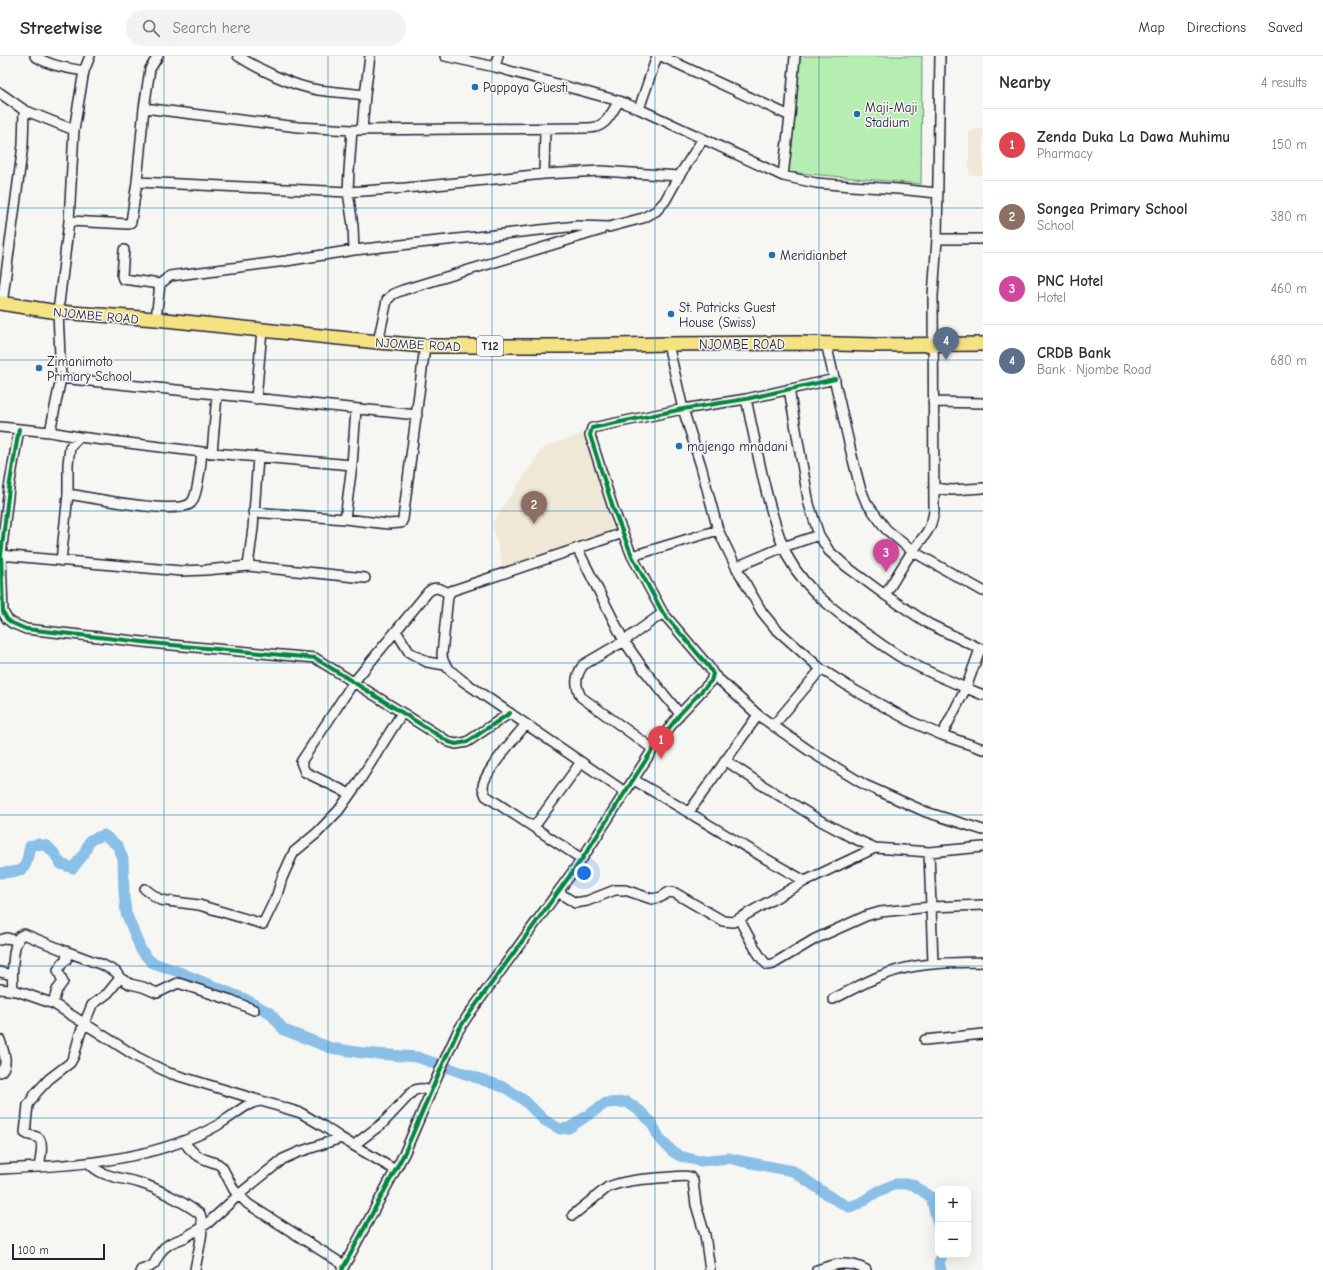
<!DOCTYPE html>
<meta charset="utf-8">
<style>
:root{--surface:#fff;--page:#f2f2f3;--text:#2b2b33;--muted:#7c7c81;--line:#e1e1e2;--accent:#111827}
body{margin:0;font-family:"Comic Neue",sans-serif;background:var(--page);color:var(--text)}
.controls{position:absolute;right:12px;bottom:12px;display:grid;overflow:hidden;border-radius:8px;box-shadow:0 4px 16px #0002}
.controls button{width:36px;height:36px;display:grid;place-items:center;padding:0;border:0;border-bottom:1px solid var(--line);background:var(--surface);color:var(--text);font:20px sans-serif}
.scale{position:absolute;left:12px;bottom:10px;width:93px;box-sizing:border-box;padding-left:4px;border:2px solid #22223b;border-top:0;font-size:11px;line-height:14px;white-space:nowrap;color:#22223b;-webkit-text-stroke:3px #f6f6f2;paint-order:stroke}
.you{position:absolute;left:584px;top:817px;width:14px;height:14px;margin:-10px;border:3px solid #fff;border-radius:50%;background:#1a73e8;box-shadow:0 0 0 6px #1a73e833}
.badge{display:grid;place-items:center;width:26px;height:26px;border-radius:50%;background:var(--accent);color:#fff;font-size:13px;font-weight:700}
.pin{position:absolute;translate:-50% -33px;filter:drop-shadow(0 1px 2px #0008)}
.pin::after{content:'';position:absolute;top:21px;width:14px;height:12px;background:inherit;clip-path:polygon(0 0,100% 0,50% 100%)}
.list{margin:0;padding:0;list-style:none}
h2{display:flex;justify-content:space-between;align-items:center;height:52px;margin:0;padding:0 16px;font-size:17px}
h2 small{font-size:13px;font-weight:400;color:var(--muted)}
.list li{display:grid;grid-template-columns:26px 1fr auto;gap:12px;align-items:center;box-sizing:border-box;height:72px;padding:0 16px;border-top:1px solid var(--line)}
.list b{display:block;font-size:15px;white-space:nowrap}
.list p{margin:0;font-size:13px;white-space:nowrap;color:var(--muted)}
.list em{font-size:13px;font-style:normal;color:var(--muted)}
.icon{flex:none;width:22px;height:22px;fill:none;stroke:currentColor;stroke-width:2;stroke-linecap:round;stroke-linejoin:round}
.map{position:relative;flex:none;width:983px;height:1214px;overflow:hidden}
header{display:flex;align-items:center;gap:24px;box-sizing:border-box;height:56px;padding:0 20px;background:var(--surface);border-bottom:1px solid var(--line)}
header strong{font-size:19px}
nav{display:flex;gap:22px;margin-inline-start:auto;font-size:14px}
.search{width:280px;height:36px;background:var(--page);display:flex;align-items:center;gap:10px;box-sizing:border-box;padding:0 14px;border-radius:22px;color:var(--muted);font-size:15px}
main{display:flex}
aside{flex:1;background:var(--surface)}
.map>svg:first-child{display:block}
</style>
<header>
<strong>Streetwise</strong>
<div class="search"><svg class="icon" aria-label="search" viewBox="0 0 24 24"><circle cx="10" cy="10" r="6"/><path d="M15 15l6 6"/></svg>Search here</div>
<nav><a>Map</a><a>Directions</a><a>Saved</a></nav>
</header>
<main>
<div class="map">
<svg width="983" height="1214" viewBox="0 0 983 1214">
<rect width="100%" height="100%" fill="#f6f6f2"/>
<filter id="ink" filterUnits="userSpaceOnUse"><feTurbulence type="fractalNoise" baseFrequency=".025" numOctaves="2"/><feDisplacementMap in="SourceGraphic" scale="8" xChannelSelector="R" yChannelSelector="G"/><feConvolveMatrix kernelMatrix="1 2 1 2 8 2 1 2 1" color-interpolation-filters="sRGB"/></filter>
<g filter="url(#ink)">
<path fill="#f0e8d7" d="M983 72V119H969V75Z
M589 375 618 476 503 511 492 467 543 392Z"/>
<path fill="#b6eeb1" stroke="#6c8876" d="M796 0H922L921 128 787 116Z"/>
<g fill="none" stroke-linecap="round" stroke-linejoin="round">
<path stroke="#8abfe7" stroke-width="11" d="M0 817C28 815 24 816 30 790L37 788 47 790 54 797 61 808 73 812 84 798 90 784 104 779 118 790 123 803 124 837 126 857 141 894 151 906 184 918 245 943 270 957 284 974 331 992 363 997 417 1001 506 1032 525 1045 544 1064 560 1073 569 1072 606 1047 627 1046 640 1055 651 1066 660 1083 672 1095 680 1100 699 1105 729 1102 741 1105 793 1115 832 1142 849 1151 860 1147 877 1136 895 1128H912L931 1141 938 1168
M941 1214 939 1207 942 1199"/>
<g stroke="#22223b" stroke-width="12">
<path id="minor" d="M35 0C50 10 67 12 84 15
M238 0C260 14 293 30 318 34 334 36 349 37 365 39
M445 0 495 11 619 45 639 53 783 120 816 127 851 130 898 133 937 137
M661 0 790 60
M495 11 498 0
M0 37 24 54 74 74
M144 52 298 71 352 74 588 72C606 72 610 59 619 45
M639 53 657 0
M352 74 349 115 348 136 353 170 354 194
M362 74 365 39 370 0
M544 118 545 72
M783 120 790 60 795 0
M137 126 348 136 406 132 544 118 601 115 679 120
M69 165 129 168 131 166 137 126 144 52 150 13 158 0
M937 183H983
M124 194 122 220 123 223 160 228
M2 248 23 89 24 54
M156 263 160 228 170 220 286 205 354 194 577 170 609 171 643 162 656 155 665 145 679 120 703 83
M378 286 387 244 393 238 403 234 601 174
M826 287 852 400 860 431 866 446 886 473 912 495 983 535
M668 288 683 353 701 410 718 474 736 511 762 556 775 572 821 613 856 635 912 666 942 679 983 693
M61 322 417 359
M789 333 809 448 819 479 829 495 847 511 885 539 929 568 983 594
M256 343 262 274
M746 343C757 392 765 443 783 490 798 529 833 553 865 577 880 587 895 599 911 607 934 619 959 629 983 639
M933 346 983 347
M0 371 50 376 79 381 202 396 352 409
M19 373 9 432 1 499 3 556 7 563 12 567 26 573 161 588 315 602 449 686 456 688 467 686 510 657
M50 376 61 322 58 256 69 165 74 74 84 15 90 0
M212 397 217 339
M934 432 952 434 983 432
M68 438C89 441 177 460 191 447 198 440 201 406 202 396
M253 456 345 463 388 468 401 467 403 463 425 290
M345 463 352 409 356 353
M623 477 451 535 448 540 442 598C442 611 454 617 463 625L625 736
M577 492 624 585 645 615 680 658
M0 499 181 515 206 514 248 510 365 522
M632 500 718 474
M61 505 68 438V408L70 391 79 381
M248 510 253 472 258 401
M736 511 783 491 819 479
M885 539C894 525 902 510 912 496 923 480 931 476 934 455L933 240 937 183 940 0
M396 575 409 596 427 606 445 609
M713 618 758 659 811 696 865 729 926 756 983 774
M526 668C517 680 483 717 483 731 483 734 485 737 486 740L582 803
M773 670 821 613
M942 679 966 632 980 593
M653 693 581 641C575 629 575 621 583 609L624 585 663 557
M725 704 762 729 821 765 851 781 875 792 929 796 983 791
M634 724C691 757 747 793 805 825
M350 738 305 716 301 706 353 627 428 536C435 529 441 533 448 537
M689 756 758 659
M534 771 581 706
M929 796 933 907
M145 833 160 844 199 849 263 868 277 839 282 822 291 802 294 796 317 777 339 754 358 727 402 657
M558 836 575 847 587 845 615 834H625L652 843 661 841 669 836 675 837 723 865 733 866 805 825 875 792
M739 863C745 873 760 905 768 909L773 908 815 883 866 860 880 856 931 851 983 849
M0 884 7 882 18 885
M0 916 12 919
M0 933 17 935 54 948 137 1001 169 1017 301 1057 323 1070 341 1082 395 1114
M13 935C12 923 12 891 19 881 20 880 22 879 24 878L65 895 103 909 116 916 120 922 130 928 143 931 157 937 178 927 231 944 254 954
M833 943C850 935 868 924 886 918 917 906 951 907 983 906
M53 947 57 934 63 926 58 914 63 906 66 904 67 900 65 895
M0 984C3 994 10 1009 0 1016
M925 984 983 978
M184 1085 188 1091 196 1099 204 1103 218 1108 222 1111 234 1134 248 1148 344 1209
M354 1089 383 1067 413 1035C420 1031 424 1033 431 1035
M89 1107C102 1122 121 1121 140 1127 157 1132 185 1147 200 1158 206 1172 197 1199 195 1214
M39 1111C40 1104 45 1084 37 1081 32 1079 29 1080 25 1077L28 1049 36 1037 49 1023 70 1007 74 1000 80 978 92 949 108 937 120 922
M0 1113C62 1110 127 1107 186 1084 199 1079 213 1073 224 1065 236 1058 247 1046 261 1045
M573 1159 608 1131C628 1123 650 1123 671 1121 678 1121 684 1119 690 1121L693 1125 696 1149 705 1179 710 1214
M141 1214 150 1211 154 1208 160 1197 164 1192 171 1187 186 1181 208 1167 242 1136 283 1103 299 1096 341 1082
M342 1214 404 1098 442 1010 458 975 467 961 582 803 653 693 680 658 711 625 713 618 709 611 663 557 632 500 613 452 590 379 592 372 683 353 746 343 835 323
M817 1214C835 1208 849 1204 866 1214"/>
</g>
<g stroke="#22223b" stroke-width="16">
<path id="highway" d="M0 247 58 256 156 263 378 286 425 290H568L668 288 798 287 876 289 983 288"/>
</g>
<use href="#minor" stroke="#f6f6f2" stroke-width="9"/>
<use href="#highway" stroke="#f5e382" stroke-width="13"/>
<g stroke="#f6f6f2" stroke-width="6">
<path id="cycleway" d="M19 373 9 432 1 499 3 556 7 563 12 567 26 573 161 588 315 602 449 686 456 688 467 686 510 657
M342 1214 404 1098 442 1010 458 975 467 961 582 803 653 693 680 658 711 625 713 618 709 611 663 557 632 500 613 452 590 379 592 372 683 353 746 343 835 323"/>
</g>
<use href="#cycleway" stroke="#00873e" stroke-width="4"/>
</g>
</g>
<path fill="none" stroke="#1f6fb2" stroke-width="1" stroke-opacity="0.55" d="M164 0V1214M328 0V1214M492 0V1214M655 0V1214M819 0V1214M0 152H983M0 304H983M0 455H983M0 607H983M0 759H983M0 910H983M0 1062H983"/>
<g fill="#1f6fb2" stroke="#f6f6f2" stroke-width="1.5">
<circle cx="475" cy="31" r="4"/>
<circle cx="857" cy="58" r="4"/>
<circle cx="772" cy="199" r="4"/>
<circle cx="671" cy="258" r="4"/>
<circle cx="39" cy="312" r="4"/>
<circle cx="679" cy="390" r="4"/>
</g>
<g text-anchor="middle" stroke-width="3" stroke-linejoin="round" paint-order="stroke">
<rect fill="#f6f6f2" stroke="#626272" stroke-width="1" x="477" y="280" width="26" height="20" rx="3"/>
<g font-size="12" font-weight="bold" fill="#22223b">
<text x="490" y="294">T12</text>
</g>
<g font-size="13" fill="#22223b" stroke="#f6f6f2" text-anchor="start">
<text x="483" y="36">Pappaya Guesti</text>
<text x="865" y="56">Maji-Maji<tspan x="865" dy="15">Stadium</tspan></text>
<text x="780" y="204">Meridianbet</text>
<text x="679" y="256">St. Patricks Guest<tspan x="679" dy="15">House (Swiss)</tspan></text>
<text x="47" y="310">Zimanimoto<tspan x="47" dy="15">Primary School</tspan></text>
<text x="687" y="395">majengo mnadani</text>
</g>
<g font-size="13" fill="#22223b" stroke="#f6f6f2">
<text transform="translate(96 259) rotate(5)" y="5">NJOMBE ROAD</text>
<text transform="translate(418 288) rotate(3)" y="5">NJOMBE ROAD</text>
<text x="742" y="293">NJOMBE ROAD</text>
</g>
</g>
</svg>
<div class="controls">
<button>+</button>
<button>−</button>
</div>
<div class="scale">100 m</div>
<div class="you"></div>
<div class="pin badge" style="left:661px;top:703px;background:#e0444e">1</div>
<div class="pin badge" style="left:534px;top:468px;background:#8d6e63">2</div>
<div class="pin badge" style="left:886px;top:516px;background:#d1479c">3</div>
<div class="pin badge" style="left:946px;top:304px;background:#5c6f8a">4</div>
</div>
<aside>
<h2>Nearby<small>4 results</small></h2>
<ul class="list">
<li><span class="badge" style="background:#e0444e">1</span><div><b>Zenda Duka La Dawa Muhimu</b><p>Pharmacy</p></div><em>150 m</em></li>
<li><span class="badge" style="background:#8d6e63">2</span><div><b>Songea Primary School</b><p>School</p></div><em>380 m</em></li>
<li><span class="badge" style="background:#d1479c">3</span><div><b>PNC Hotel</b><p>Hotel</p></div><em>460 m</em></li>
<li><span class="badge" style="background:#5c6f8a">4</span><div><b>CRDB Bank</b><p>Bank · Njombe Road</p></div><em>680 m</em></li>
</ul>
</aside>
</main>
